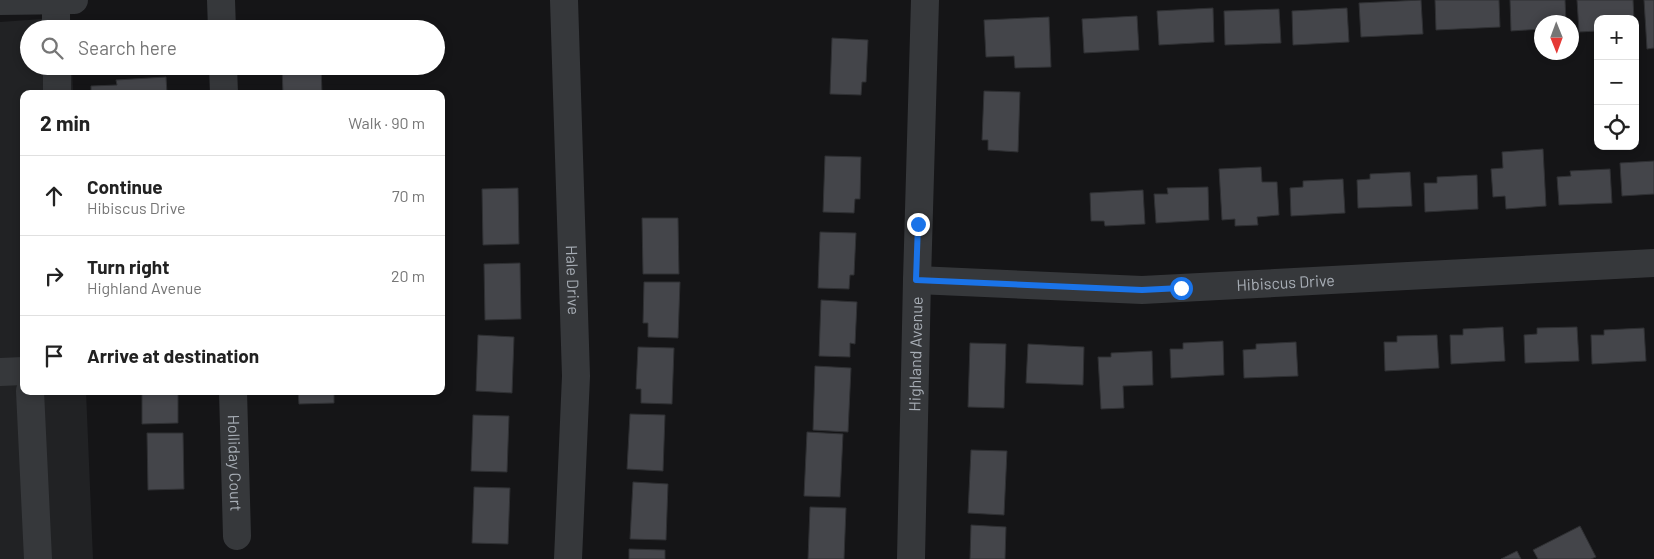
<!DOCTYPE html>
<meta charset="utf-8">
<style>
:root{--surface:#fff;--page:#f2f2f2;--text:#222;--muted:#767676;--line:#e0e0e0}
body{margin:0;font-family:Barlow,sans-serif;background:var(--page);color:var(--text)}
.controls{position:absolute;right:15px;top:15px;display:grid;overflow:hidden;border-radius:10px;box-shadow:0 2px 8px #0003}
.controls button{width:45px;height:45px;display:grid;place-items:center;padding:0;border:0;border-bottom:1px solid var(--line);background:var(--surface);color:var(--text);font:25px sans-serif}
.compass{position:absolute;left:1534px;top:15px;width:45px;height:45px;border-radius:50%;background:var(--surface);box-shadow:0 2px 8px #0003;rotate:179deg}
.stop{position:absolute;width:15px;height:15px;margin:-11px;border:4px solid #1a73e8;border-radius:50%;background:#fff}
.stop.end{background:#1a73e8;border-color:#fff;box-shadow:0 1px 5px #0008}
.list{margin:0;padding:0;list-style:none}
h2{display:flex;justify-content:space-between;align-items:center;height:65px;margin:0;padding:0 20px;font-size:21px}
h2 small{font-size:16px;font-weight:400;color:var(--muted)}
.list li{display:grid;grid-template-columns:32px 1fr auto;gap:15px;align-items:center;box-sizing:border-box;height:80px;padding:0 20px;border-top:1px solid var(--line)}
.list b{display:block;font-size:19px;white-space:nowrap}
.list p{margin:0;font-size:16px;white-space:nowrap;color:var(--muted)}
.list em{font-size:16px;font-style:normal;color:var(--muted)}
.icon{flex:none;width:28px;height:28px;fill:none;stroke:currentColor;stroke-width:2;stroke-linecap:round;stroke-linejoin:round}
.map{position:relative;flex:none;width:1654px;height:559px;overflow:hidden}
.search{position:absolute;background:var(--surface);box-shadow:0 2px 8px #0003;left:20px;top:20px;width:425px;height:55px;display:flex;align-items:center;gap:12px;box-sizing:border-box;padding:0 18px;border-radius:28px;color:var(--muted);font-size:19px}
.panel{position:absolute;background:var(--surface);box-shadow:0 2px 8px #0003;left:20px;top:90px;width:425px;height:305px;border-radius:10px}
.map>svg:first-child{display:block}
</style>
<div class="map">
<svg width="1654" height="559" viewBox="0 0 1654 559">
<rect width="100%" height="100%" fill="#151517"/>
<path fill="#212224" d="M70 17 71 29H29V66H72L73 94H24V391H86L93 559H0V22Z"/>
<path fill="#44454a" stroke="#2f3033" d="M1421 0 1423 34 1361 37 1359 3Z
M1435 0H1499L1500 27 1436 30Z
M1510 0H1565L1566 22H1542V29L1511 31Z
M1577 0H1633L1634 19H1598V31L1579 32Z
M1644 0H1654V48L1647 49Z
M1213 8 1214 42 1159 45 1157 11Z
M1347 8 1349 42 1293 45 1292 11Z
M1279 9 1281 43 1225 45 1224 11Z
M1137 16 1139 50 1084 53 1082 19Z
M1049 17 1051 67 1015 68 1014 56 986 57 984 20Z
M832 38 868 40 866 82H862L861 95 830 94Z
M282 66H321L322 94H283Z
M166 77 167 94H91V86L117 85 116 80Z
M984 91 1020 92 1018 152 988 150V140H982Z
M1543 149 1546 206 1506 209 1505 196 1493 197 1491 169 1503 168 1502 152Z
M825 156 861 157 860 199H855L854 213 823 212Z
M1654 161V194L1622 196 1620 163Z
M1261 167 1262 182H1277L1279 215 1257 217 1258 225 1235 226V219L1222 220 1219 169Z
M1610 169 1612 203 1559 205 1557 177 1571 176 1570 171Z
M1410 172 1412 206 1358 208 1357 180 1370 179V174Z
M1477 175 1478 209 1425 212 1424 183H1437V177Z
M1343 179 1345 213 1291 216 1290 188 1303 187V181Z
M1208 187 1209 220 1156 223 1154 194H1168L1167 188Z
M518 188 519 244 483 245 482 189Z
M1143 190 1145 224 1105 226 1104 221H1091L1090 193Z
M642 218H678L679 274H643Z
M820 232 856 233 854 275H850L849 289 818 288Z
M520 263 521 319 485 320 484 264Z
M644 282H680L678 338 648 337V323H643Z
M821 300 857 302 855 344 850 343V357L819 356Z
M1503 327 1505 361 1451 364 1450 335H1463V329Z
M1577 327 1579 361 1525 363 1524 335 1537 334V328Z
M1644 328 1646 361 1592 364 1591 335H1604V330Z
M478 335 514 337 512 393 476 391Z
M1437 335 1439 368 1385 371 1384 342H1397V336Z
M1223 341 1224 375 1171 378 1170 349H1183V343Z
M1296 342 1298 376 1244 378 1243 350 1256 349V344Z
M970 343 1006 344 1004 408 968 407Z
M1028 344 1084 347 1083 385 1026 383Z
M638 347 674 348 672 404 641 403V389H636Z
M1152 351 1153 385 1123 386 1124 408 1101 409 1098 357H1111V353Z
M815 366 851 368 848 432 813 430Z
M142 391H178V423L142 424Z
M298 391H334V403L299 404Z
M630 414 665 415 663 471 627 469Z
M473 415 509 416 507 472 471 471Z
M807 432 843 434 840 497 804 496Z
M147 433H183L184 489 148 490Z
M971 450 1007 451 1004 515 968 513Z
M633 482 668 484 666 540 630 539Z
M474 487 510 488 508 544 472 543Z
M810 507 846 508 844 559H808Z
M971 525 1006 527 1005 559H970Z
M1580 526 1596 557 1591 559H1538L1533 550Z
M629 549 665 550V559H629Z
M1517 551 1521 559H1501Z"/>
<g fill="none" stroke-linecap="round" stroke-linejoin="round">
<g stroke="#36383b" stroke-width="28">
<path d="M56 0V29"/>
<path d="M221 0 222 29"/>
<path id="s1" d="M564 0 576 376 568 559"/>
<path d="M0 1 74 0"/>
<path d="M57 66V94"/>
<path d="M223 66 224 94"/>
<path id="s2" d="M917 280 1142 290 1654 263"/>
<path d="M0 372 24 371"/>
<path d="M30 391 38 559"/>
<path id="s3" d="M233 391 237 536"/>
<path id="s4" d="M911 559 917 280 925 0"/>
</g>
</g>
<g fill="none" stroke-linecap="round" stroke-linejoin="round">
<path stroke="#1a73e8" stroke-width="6" d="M918 224 916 280 1142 290 1181 288"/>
</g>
<g text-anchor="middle" stroke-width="4.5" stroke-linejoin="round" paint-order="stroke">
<g font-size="16" fill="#a8aeb6" stroke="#101012">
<text dy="6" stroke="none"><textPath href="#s1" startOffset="280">Hale Drive</textPath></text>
<text dy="6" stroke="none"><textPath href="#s2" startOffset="369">Hibiscus Drive</textPath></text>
<text dy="6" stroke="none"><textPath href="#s4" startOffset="205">Highland Avenue</textPath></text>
<text dy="6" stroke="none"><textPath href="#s3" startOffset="72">Holliday Court</textPath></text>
</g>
</g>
</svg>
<div class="controls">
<button>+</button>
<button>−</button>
<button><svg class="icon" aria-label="locate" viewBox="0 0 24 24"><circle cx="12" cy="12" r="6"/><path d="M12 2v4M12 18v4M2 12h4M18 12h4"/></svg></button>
</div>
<svg class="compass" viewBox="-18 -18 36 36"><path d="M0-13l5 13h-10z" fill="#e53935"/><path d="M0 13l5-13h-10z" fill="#767676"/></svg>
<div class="stop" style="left:1181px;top:288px"></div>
<div class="stop end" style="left:918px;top:224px"></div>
<div class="search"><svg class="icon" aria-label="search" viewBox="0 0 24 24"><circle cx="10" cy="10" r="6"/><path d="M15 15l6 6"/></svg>Search here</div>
<section class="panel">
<h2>2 min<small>Walk · 90 m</small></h2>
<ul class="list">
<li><svg class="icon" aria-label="ahead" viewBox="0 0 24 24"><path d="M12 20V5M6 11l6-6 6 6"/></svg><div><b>Continue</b><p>Hibiscus Drive</p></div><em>70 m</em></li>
<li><svg class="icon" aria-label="right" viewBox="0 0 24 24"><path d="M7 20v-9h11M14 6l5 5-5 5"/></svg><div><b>Turn right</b><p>Highland Avenue</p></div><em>20 m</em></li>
<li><svg class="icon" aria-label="arrive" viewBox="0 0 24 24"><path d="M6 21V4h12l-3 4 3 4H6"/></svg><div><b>Arrive at destination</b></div></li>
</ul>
</section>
</div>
